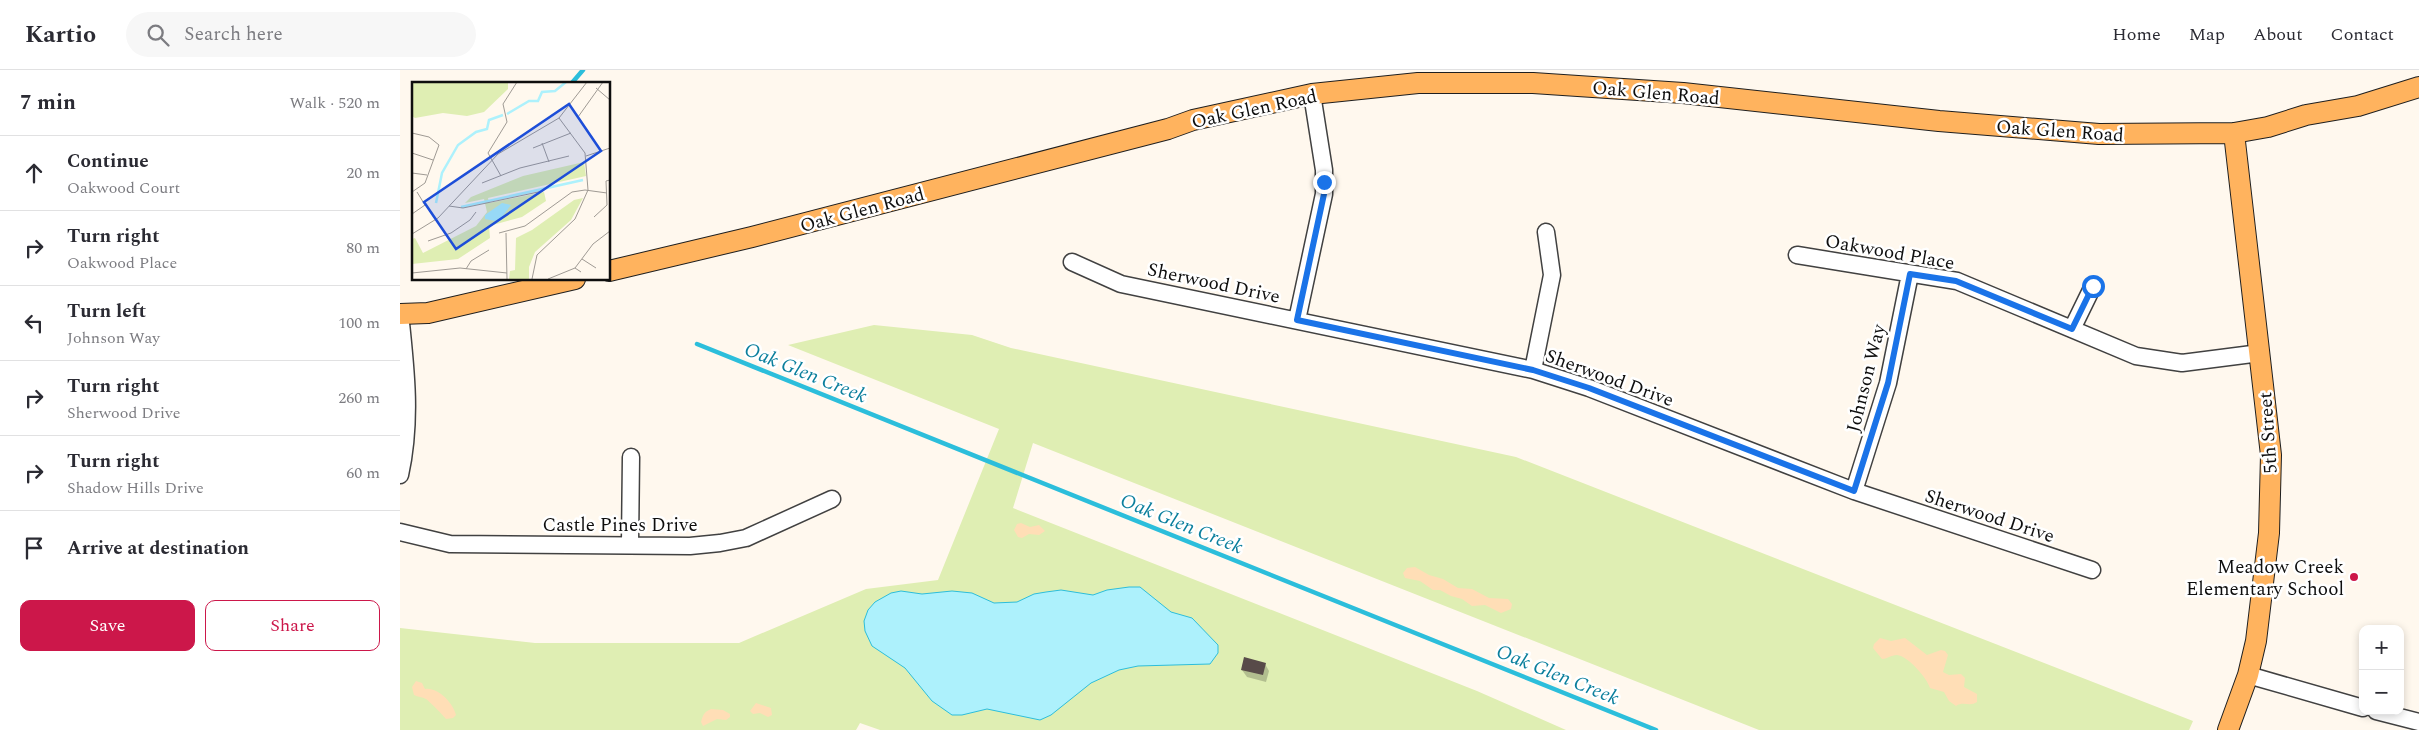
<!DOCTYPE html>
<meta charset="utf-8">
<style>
:root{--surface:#fff;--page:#f7f7f7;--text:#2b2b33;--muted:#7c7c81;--line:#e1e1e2;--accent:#cc174a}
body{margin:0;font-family:Spectral,serif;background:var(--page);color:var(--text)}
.controls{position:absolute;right:15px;bottom:15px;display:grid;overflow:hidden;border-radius:10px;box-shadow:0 2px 8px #0003}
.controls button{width:45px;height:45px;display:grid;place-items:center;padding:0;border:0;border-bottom:1px solid var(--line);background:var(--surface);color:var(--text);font:25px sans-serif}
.stop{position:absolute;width:15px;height:15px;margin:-11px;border:4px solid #1a73e8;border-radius:50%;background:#fff}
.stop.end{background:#1a73e8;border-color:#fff;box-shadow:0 1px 5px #0008}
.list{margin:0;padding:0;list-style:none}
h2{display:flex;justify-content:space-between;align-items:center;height:65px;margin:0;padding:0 20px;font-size:21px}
h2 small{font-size:16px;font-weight:400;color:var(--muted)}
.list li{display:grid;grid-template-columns:32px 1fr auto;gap:15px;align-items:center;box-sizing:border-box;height:75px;padding:0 20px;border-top:1px solid var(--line)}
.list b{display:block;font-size:19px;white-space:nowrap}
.list p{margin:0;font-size:16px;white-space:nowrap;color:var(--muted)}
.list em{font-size:16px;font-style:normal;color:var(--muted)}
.actions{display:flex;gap:10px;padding:15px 20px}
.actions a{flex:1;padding:11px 0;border:1px solid var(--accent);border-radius:10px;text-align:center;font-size:18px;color:var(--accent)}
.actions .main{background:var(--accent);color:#fff}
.icon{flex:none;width:28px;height:28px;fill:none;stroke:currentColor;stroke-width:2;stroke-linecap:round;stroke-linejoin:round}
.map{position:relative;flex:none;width:2019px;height:660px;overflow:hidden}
header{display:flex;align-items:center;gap:30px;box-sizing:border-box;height:70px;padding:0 25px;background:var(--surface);border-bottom:1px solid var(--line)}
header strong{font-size:24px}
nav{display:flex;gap:28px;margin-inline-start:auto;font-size:18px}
.search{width:350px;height:45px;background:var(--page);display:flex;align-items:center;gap:12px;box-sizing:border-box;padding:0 18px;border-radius:28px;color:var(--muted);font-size:19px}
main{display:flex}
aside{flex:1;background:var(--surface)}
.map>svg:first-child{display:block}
</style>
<header>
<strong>Kartio</strong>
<div class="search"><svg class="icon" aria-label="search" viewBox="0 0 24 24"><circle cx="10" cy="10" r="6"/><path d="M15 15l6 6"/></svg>Search here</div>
<nav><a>Home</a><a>Map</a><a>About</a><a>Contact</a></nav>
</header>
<main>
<aside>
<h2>7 min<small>Walk · 520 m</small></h2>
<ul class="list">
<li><svg class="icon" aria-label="ahead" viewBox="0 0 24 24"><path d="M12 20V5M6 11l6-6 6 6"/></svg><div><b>Continue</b><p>Oakwood Court</p></div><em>20 m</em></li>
<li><svg class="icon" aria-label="right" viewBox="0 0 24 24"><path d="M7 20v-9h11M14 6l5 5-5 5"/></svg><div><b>Turn right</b><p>Oakwood Place</p></div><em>80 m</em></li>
<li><svg class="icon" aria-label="left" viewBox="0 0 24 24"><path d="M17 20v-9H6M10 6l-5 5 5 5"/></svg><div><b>Turn left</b><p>Johnson Way</p></div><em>100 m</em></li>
<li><svg class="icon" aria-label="right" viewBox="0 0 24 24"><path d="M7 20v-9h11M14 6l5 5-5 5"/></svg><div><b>Turn right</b><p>Sherwood Drive</p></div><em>260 m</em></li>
<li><svg class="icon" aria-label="right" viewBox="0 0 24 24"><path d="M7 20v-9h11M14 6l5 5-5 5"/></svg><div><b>Turn right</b><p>Shadow Hills Drive</p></div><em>60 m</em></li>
<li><svg class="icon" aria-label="arrive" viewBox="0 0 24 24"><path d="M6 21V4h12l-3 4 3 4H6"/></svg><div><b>Arrive at destination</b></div></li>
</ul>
<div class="actions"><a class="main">Save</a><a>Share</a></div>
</aside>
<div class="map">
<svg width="2019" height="660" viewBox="0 0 2019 660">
<rect width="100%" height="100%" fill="#fff8ee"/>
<path fill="#dfeeb3" d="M474 255 572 265 611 278 1116 387 1793 651 1789 660H1359L633 373 613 438 1077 621 1166 660H480L460 653 456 660H0V558L135 573H339L466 519 538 510 599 359 388 275Z"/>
<path fill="#ffdeb6" d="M621 453 630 457 639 455 645 461 639 465 629 464 622 468 618 467 614 460 617 454Z
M1015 497 1029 505 1043 509 1058 518 1072 519 1089 528 1108 529 1112 534 1111 539 1101 543 1085 535 1072 536 1062 529 1051 526 1040 520H1033L1020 511 1005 508 1003 503 1007 498Z
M1480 568 1491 571 1505 568 1527 585 1541 580 1545 581 1548 585 1543 602 1549 605 1561 604 1565 608 1564 617 1577 624V632C1570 637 1563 631 1556 636L1549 631 1544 622 1530 618C1527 608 1508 586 1497 585 1491 585 1487 589 1482 589L1473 578 1474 574Z
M16 611 22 613 25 619C38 617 53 633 56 645L53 648 46 649C44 646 28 630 26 629 22 627 18 627 14 625L12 617Z
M356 633 371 638 372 645 368 647 360 643 353 644 350 641Z
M311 639 323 640 330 644V647L326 650 317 649 303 656 301 652C303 645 304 642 311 639Z"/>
<path fill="#adf1fc" stroke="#2cbedb" d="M729 517H740L771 542 792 548 818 575V583L810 594 738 596 719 600 691 613 651 645 640 650 587 639 562 645H552L532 631 505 598 472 576 465 561 464 551 468 540 475 532 491 523 501 521 522 524 552 521 572 523 594 533 617 532 634 524 646 522 661 520 693 525 707 520Z"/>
<path fill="#0003" d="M865 594 869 601 866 612 847 607 842 600Z"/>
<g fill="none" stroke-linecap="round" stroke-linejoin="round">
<path stroke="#2cbedb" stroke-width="4.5" d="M171 14 183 0
M297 274 1256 660"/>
</g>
<path fill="#584b49" d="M844 587 866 593 863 605 841 600Z"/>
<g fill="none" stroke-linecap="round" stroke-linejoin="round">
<g stroke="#414141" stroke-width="19">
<path id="minor" d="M1397 185 1557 211 1736 286 1782 293 1860 283
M672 192 721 214 1133 300 1189 318 1454 421 1692 500
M897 250 924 124V100L912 24
M1672 259 1693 216
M1133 300 1152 205 1146 162
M0 405C12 351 6 299 0 244
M1454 421 1488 313 1510 204
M0 462 50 474 290 476 320 473 346 468 432 429
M230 474 231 387
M1848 605 1963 638
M1976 641 2019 652"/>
</g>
<g stroke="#1f1f1f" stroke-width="22">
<path id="major" d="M209 201 352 167 768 59 793 50 912 24 1018 13H1133L1283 23 1539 51 1699 64 1834 63 1868 57 1906 45 1958 36 2019 17
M0 244 28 243 175 209
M1828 660 1848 605 1856 571 1869 463 1871 385 1834 63"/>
</g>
<use href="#minor" stroke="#fff" stroke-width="16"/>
<use href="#major" stroke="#ffb35e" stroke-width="20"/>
</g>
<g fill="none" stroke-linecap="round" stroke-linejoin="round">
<path stroke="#1a73e8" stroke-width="6" d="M924 112V124L897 250 1133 300 1189 318 1454 421 1488 313 1510 204 1556 211 1672 259 1693 216"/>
</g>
<circle fill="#cc174a" stroke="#fff" stroke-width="2" cx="1954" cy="507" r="5"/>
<g text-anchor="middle" stroke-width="5" stroke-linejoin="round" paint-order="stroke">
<g font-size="19" fill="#0e0e0e" stroke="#fff">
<text transform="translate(1256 22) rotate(5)" y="7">Oak Glen Road</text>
<text transform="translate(854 38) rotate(-12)" y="7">Oak Glen Road</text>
<text transform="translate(1660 60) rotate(4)" y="7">Oak Glen Road</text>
<text transform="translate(462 139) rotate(-15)" y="7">Oak Glen Road</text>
<text transform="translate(1490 181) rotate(10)" y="7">Oakwood Place</text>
<text transform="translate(814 212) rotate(12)" y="7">Sherwood Drive</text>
<text transform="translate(1210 307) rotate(20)" y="7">Sherwood Drive</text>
<text transform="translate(1465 308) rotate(-76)" y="7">Johnson Way</text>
<text transform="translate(1867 363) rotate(-94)" y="7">5th Street</text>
<text transform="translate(1590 445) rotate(18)" y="7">Sherwood Drive</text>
<text x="220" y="461">Castle Pines Drive</text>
</g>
<g font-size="19" fill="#0e0e0e" stroke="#fff" text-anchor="end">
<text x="1944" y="503">Meadow Creek<tspan x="1944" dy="22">Elementary School</tspan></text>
</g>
<g font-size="20" font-style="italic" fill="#0b7f9d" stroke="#fff">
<text transform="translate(406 302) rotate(22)" y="7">Oak Glen Creek</text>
<text transform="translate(782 453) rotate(22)" y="7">Oak Glen Creek</text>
<text transform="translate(1158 604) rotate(22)" y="7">Oak Glen Creek</text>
</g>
</g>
<g transform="translate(12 12)">
<rect width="198" height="198" fill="#fff8ee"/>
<path d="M0 0H96V7L72 30 55 34 31 31 3 36 0 34ZM172 80 174 94 76 116 77 121 132 110 134 119 110 135 77 144 78 156 46 177 0 182V157L3 156 11 171 64 144 75 130 72 117 53 121 59 115 111 94ZM171 116 159 138 123 170 117 185V197H97L98 189 103 188 104 156 120 148 162 118Z" fill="#dfeeb3"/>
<path d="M90 121 99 123 90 135 83 139 73 137V133Z" fill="#adf1fc"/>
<path fill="none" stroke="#adf1fc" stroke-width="2.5" d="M95 32 117 19H126L130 10 143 9 154 0M24 121 30 91 46 63 64 50 75 47 77 38 91 33M49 125 171 98"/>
<path fill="none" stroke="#9f9a94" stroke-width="1" d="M184 6 198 18M166 35 191 0M0 51 17 55 27 63 13 101 0 110M130 61 137 80M121 66 159 51M0 71 21 78M174 74 198 66M0 91 15 93M89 94 76 71 95 40 91 22 105 0M70 101 108 86 157 74M37 124 51 126 131 109M0 132 13 123 5 110M182 135 195 123 194 99 198 98M24 137 34 153M87 151 113 144 160 110 173 108 195 111M94 151 95 197M0 152 26 136 86 72 147 36 175 0M16 159 39 151 58 138 64 130M170 177 184 186M163 186 181 162 198 149M54 187 59 179 77 168M0 191 48 186 95 191M120 197 125 173 163 137 176 108 173 71 147 36M136 197 163 186 169 190"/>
<path fill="#1d4ed8" fill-opacity="0.15" stroke="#1d4ed8" stroke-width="2.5" d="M157 22 189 69 44 167 12 120Z"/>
<rect width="198" height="198" fill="none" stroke="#0e0e0e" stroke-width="2.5"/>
</g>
</svg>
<div class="controls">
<button>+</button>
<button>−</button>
</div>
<div class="stop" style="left:1693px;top:216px"></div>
<div class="stop end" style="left:924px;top:112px"></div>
</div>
</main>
